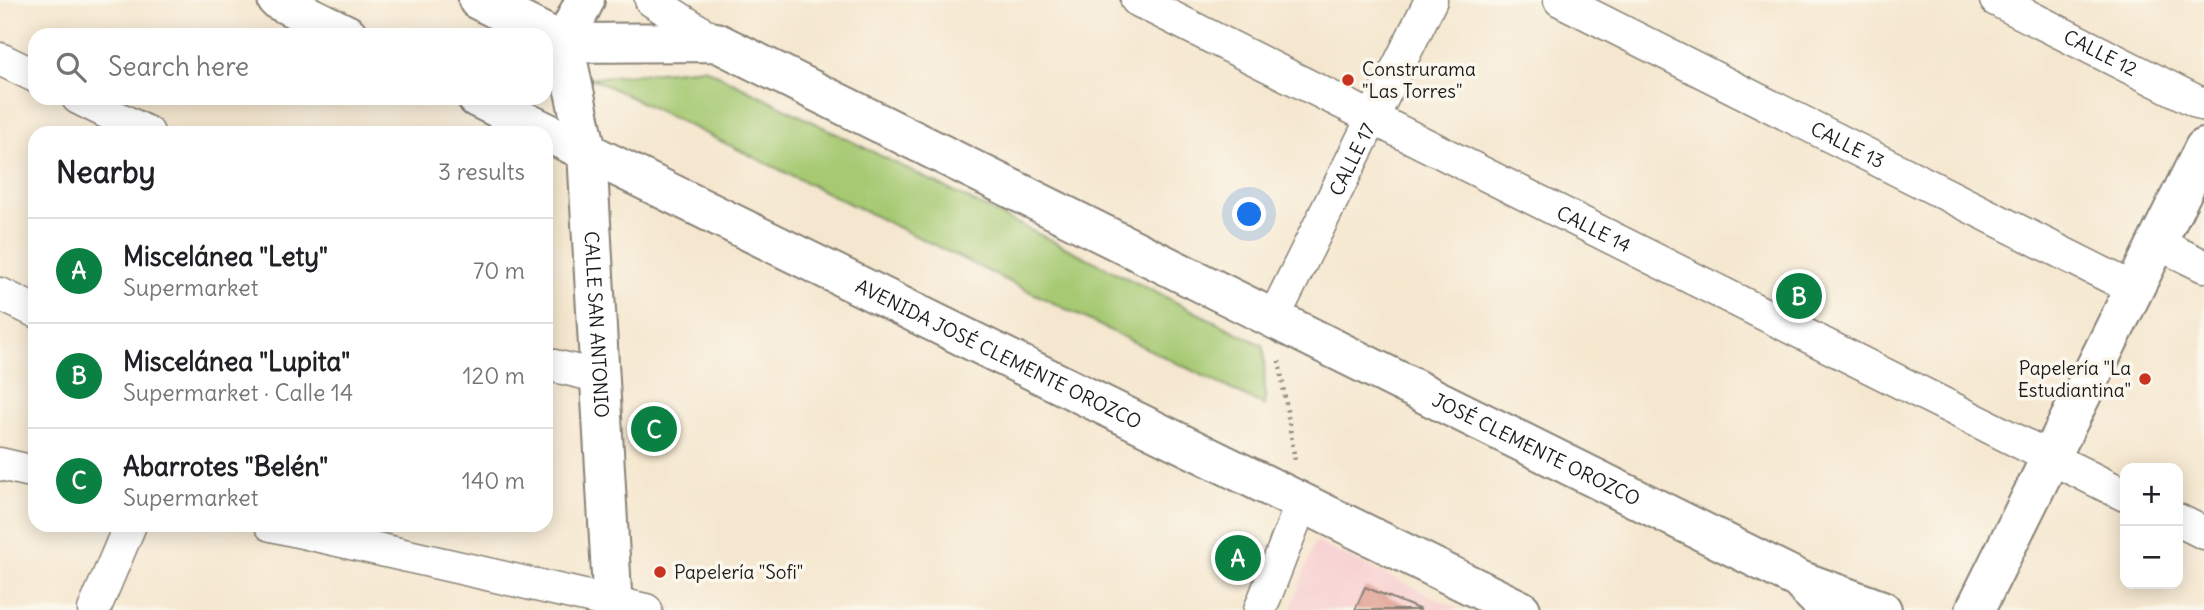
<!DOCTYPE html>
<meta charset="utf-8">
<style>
:root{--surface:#fff;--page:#f6f6f6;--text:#202124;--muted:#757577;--line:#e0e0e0;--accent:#0b8043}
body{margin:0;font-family:Delius,sans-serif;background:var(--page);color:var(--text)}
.controls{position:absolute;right:21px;bottom:21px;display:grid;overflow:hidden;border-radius:14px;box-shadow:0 4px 18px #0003}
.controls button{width:63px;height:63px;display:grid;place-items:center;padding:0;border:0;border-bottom:2px solid var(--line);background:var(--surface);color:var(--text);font:35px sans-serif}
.you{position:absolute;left:1250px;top:215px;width:24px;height:24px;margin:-18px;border:5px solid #fff;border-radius:50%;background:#1a73e8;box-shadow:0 0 0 10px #1a73e833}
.badge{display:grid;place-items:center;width:46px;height:46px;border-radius:50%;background:var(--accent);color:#fff;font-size:23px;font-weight:700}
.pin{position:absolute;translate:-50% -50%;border:4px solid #fff;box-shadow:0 2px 7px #0006}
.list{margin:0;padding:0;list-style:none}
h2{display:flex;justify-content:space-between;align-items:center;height:91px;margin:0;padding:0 28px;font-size:30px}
h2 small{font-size:23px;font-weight:400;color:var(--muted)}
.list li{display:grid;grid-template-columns:46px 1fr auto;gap:21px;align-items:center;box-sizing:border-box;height:105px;padding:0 28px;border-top:2px solid var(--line)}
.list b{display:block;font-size:26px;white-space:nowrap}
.list p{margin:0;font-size:23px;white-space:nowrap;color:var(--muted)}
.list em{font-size:23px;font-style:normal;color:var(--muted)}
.icon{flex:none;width:38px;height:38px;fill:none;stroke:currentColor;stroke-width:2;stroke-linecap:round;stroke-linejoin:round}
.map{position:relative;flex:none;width:2204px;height:610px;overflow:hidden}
.search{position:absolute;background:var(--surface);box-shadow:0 4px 18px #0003;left:28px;top:28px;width:525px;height:77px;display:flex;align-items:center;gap:18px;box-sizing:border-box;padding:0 24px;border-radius:21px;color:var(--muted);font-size:26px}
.panel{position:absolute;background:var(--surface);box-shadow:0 4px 18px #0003;left:28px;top:126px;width:525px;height:406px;border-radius:21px}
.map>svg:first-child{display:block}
</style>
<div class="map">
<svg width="2204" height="610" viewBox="0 0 2204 610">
<rect width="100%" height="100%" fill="#fbf7ec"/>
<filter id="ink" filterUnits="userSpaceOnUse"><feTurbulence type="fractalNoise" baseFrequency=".0143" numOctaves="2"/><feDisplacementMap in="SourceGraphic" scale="14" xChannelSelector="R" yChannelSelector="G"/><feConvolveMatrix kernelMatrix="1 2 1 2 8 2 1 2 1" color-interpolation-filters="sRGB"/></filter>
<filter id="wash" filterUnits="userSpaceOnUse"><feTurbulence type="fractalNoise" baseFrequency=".00686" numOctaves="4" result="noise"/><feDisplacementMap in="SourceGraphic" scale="28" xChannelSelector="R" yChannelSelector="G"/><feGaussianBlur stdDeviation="1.57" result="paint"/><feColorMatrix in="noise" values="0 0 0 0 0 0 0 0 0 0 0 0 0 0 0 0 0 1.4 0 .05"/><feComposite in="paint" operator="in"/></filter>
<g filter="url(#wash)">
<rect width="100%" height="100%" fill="#f5e7cf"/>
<path fill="#f7cfd0" d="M1315 541 1461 610H1291Z"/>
<path fill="#a6c972" stroke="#617247" stroke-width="2" d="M704 68 1264 346 1265 406 591 78Z"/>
<g id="blocks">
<path fill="#de9488" d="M1365 587 1421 610H1355Z"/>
</g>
</g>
<g filter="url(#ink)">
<use href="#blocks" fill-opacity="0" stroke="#888276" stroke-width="2"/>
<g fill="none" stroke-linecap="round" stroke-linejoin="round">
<g stroke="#888276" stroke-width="35">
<g id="minor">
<path d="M651 0 716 42"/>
<path id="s1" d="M1137 0 2125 495"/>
<path id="s2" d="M1560 0 2134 289"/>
<path id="s3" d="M1996 0 2204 105"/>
<path d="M0 59 35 76"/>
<path d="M78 98 148 133"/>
<path d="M2157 243 2204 266"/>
<path d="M0 294 35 311"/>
<path id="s4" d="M1273 319 1431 0"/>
<path d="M546 364 601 377"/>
<path d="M0 464 35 472"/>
<path d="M2178 520 2204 533"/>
<path d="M271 525 646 610"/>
<path d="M94 610 130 525"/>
<path d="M1260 610 1302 502"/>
</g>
</g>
<g stroke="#888276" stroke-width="42">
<g id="tertiary">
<path d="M277 0 348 35"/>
<path id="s5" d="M478 0 564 43 716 42 1798 579 1829 610"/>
<path id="s6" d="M585 0 564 43 587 152 613 610"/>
<path id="s7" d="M477 98 1521 610"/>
<path d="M1805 582 1882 610"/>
<path d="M1975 610 2204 148"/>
</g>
</g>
<path stroke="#888276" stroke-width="4.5" stroke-dasharray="2 5" stroke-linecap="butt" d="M1279 361 1295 460"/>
<use href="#minor" stroke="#fff" stroke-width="32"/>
<use href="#tertiary" stroke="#fff" stroke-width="38"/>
</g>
</g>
<g fill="#c8321e" stroke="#fbf7ec" stroke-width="2.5">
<circle cx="1348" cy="80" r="7"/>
<circle cx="2145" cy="379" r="7"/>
<circle cx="660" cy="572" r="7"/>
</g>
<g text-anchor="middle" stroke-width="7" stroke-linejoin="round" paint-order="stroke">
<g font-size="19" fill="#1c1c1c" stroke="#fbf7ec">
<text dy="7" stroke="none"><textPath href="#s3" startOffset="117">CALLE 12</textPath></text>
<text dy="7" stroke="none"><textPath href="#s2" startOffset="322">CALLE 13</textPath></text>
<text dy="7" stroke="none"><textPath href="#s4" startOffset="178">CALLE 17</textPath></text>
<text dy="7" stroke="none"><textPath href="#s1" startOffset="511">CALLE 14</textPath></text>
<text dy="7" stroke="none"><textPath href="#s6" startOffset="332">CALLE SAN ANTONIO</textPath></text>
<text dy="7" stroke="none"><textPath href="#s7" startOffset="581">AVENIDA JOSÉ CLEMENTE OROZCO</textPath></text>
<text dy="7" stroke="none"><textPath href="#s5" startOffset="1164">JOSÉ CLEMENTE OROZCO</textPath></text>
</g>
<g font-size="19" fill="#1c1c1c" stroke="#fbf7ec" text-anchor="start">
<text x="1362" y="76">Construrama<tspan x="1362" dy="22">"Las Torres"</tspan></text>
<text x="2131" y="375" text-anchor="end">Papelería "La<tspan x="2131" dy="22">Estudiantina"</tspan></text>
<text x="674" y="579">Papelería "Sofi"</text>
</g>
</g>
</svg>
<div class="controls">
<button>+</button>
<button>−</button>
</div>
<div class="you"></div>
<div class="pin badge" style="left:1238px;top:558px">A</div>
<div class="pin badge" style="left:1799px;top:296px">B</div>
<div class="pin badge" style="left:654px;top:429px">C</div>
<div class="search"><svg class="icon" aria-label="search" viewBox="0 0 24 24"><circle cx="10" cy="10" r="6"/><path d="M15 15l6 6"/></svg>Search here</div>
<section class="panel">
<h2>Nearby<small>3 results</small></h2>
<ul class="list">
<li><span class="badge">A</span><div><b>Miscelánea &quot;Lety&quot;</b><p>Supermarket</p></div><em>70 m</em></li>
<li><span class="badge">B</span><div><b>Miscelánea &quot;Lupita&quot;</b><p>Supermarket · Calle 14</p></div><em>120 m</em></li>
<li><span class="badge">C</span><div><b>Abarrotes &quot;Belén&quot;</b><p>Supermarket</p></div><em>140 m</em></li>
</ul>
</section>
</div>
